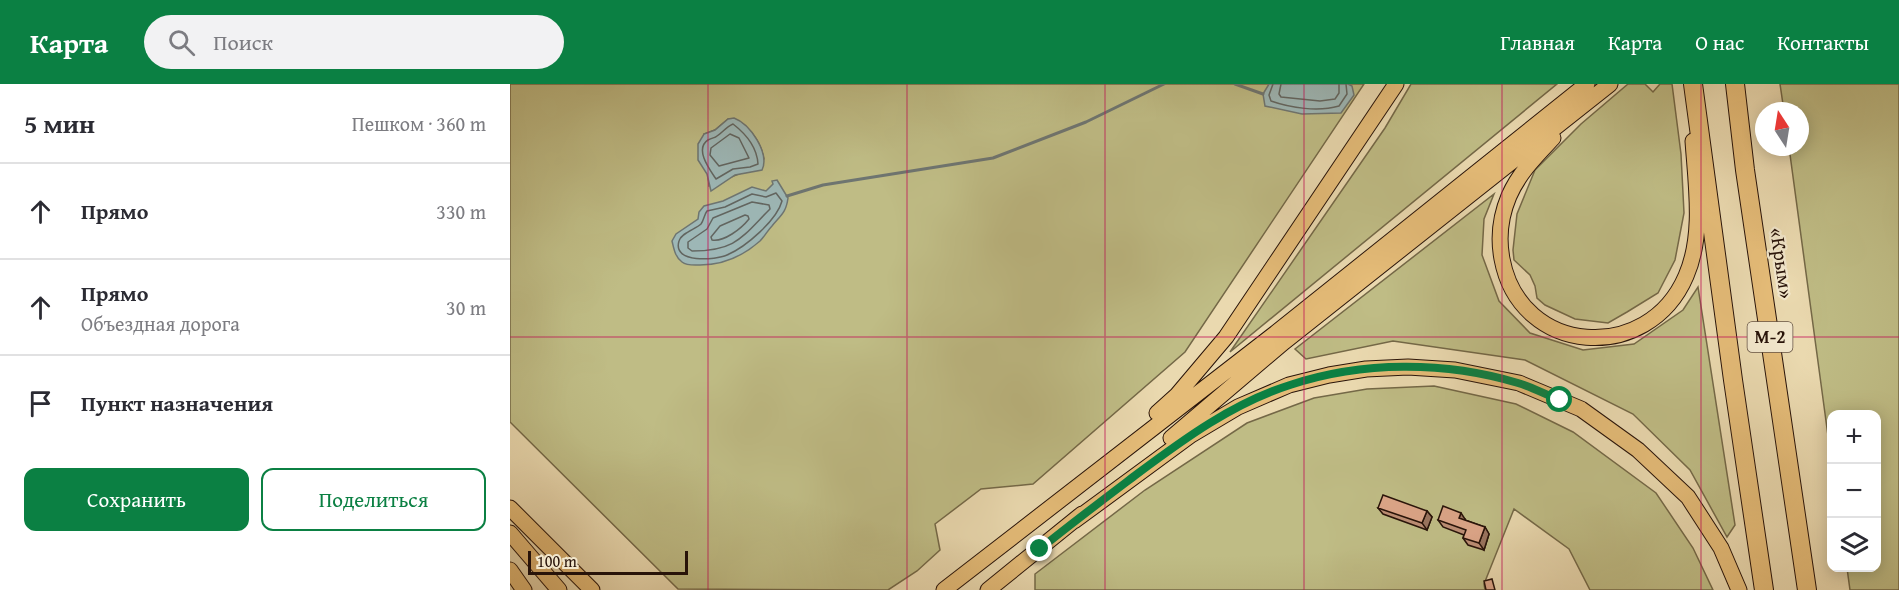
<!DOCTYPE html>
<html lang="ru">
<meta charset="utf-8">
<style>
:root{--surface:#fff;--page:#f2f2f3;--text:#2b2b33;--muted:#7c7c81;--line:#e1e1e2;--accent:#0b8043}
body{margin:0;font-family:"Gentium Book Plus",serif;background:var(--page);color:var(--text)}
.controls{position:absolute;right:18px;bottom:18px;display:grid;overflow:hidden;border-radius:12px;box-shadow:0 3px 15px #0003}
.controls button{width:54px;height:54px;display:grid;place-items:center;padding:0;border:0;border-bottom:2px solid var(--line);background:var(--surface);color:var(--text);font:30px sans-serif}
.compass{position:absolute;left:1245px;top:18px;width:54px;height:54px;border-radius:50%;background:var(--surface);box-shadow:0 3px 15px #0003;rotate:348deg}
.scale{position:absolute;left:18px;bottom:15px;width:160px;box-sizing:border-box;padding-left:6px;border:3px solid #281309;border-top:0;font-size:16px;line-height:21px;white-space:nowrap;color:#281309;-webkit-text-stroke:4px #f1e6cb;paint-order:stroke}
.stop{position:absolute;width:18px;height:18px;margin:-14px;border:4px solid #0b8043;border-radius:50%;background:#fff}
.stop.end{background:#0b8043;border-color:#fff;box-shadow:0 2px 6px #0008}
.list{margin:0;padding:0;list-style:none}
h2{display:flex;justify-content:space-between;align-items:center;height:78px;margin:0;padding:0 24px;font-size:26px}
h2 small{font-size:20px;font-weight:400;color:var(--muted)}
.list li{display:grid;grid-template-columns:39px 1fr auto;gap:18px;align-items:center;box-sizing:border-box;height:96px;padding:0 24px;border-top:2px solid var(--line)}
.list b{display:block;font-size:22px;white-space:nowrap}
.list p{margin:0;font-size:20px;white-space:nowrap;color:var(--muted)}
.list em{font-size:20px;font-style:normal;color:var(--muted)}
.actions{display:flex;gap:12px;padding:18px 24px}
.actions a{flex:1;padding:14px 0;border:2px solid var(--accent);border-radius:12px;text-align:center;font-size:21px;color:var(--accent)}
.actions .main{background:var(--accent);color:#fff}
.icon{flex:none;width:33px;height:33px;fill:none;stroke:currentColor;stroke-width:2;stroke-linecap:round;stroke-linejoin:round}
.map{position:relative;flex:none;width:1389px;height:506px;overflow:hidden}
header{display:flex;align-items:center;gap:36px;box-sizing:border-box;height:84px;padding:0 30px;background:var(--accent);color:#fff}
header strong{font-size:28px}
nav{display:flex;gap:33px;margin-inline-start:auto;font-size:21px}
.search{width:420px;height:54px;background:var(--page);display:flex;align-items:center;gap:15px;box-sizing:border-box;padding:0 21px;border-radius:33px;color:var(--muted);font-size:22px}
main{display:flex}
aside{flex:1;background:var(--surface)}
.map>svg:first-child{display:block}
</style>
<header>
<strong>Карта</strong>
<div class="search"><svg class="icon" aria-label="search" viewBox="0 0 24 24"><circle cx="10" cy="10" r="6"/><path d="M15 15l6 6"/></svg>Поиск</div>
<nav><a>Главная</a><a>Карта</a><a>О нас</a><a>Контакты</a></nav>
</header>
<main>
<aside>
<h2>5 мин<small>Пешком · 360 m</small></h2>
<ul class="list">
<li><svg class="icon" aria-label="ahead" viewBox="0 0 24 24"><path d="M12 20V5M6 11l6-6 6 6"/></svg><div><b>Прямо</b></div><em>330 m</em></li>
<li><svg class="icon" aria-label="ahead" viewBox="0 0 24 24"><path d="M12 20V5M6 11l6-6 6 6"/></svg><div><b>Прямо</b><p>Объездная дорога</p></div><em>30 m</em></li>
<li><svg class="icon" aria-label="arrive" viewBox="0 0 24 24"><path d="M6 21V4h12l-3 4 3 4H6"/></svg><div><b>Пункт назначения</b></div></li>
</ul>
<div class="actions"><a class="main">Сохранить</a><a>Поделиться</a></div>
</aside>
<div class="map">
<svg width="1389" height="506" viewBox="0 0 1389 506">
<rect width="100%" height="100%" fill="#ead9af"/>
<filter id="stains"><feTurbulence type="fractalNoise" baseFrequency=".00333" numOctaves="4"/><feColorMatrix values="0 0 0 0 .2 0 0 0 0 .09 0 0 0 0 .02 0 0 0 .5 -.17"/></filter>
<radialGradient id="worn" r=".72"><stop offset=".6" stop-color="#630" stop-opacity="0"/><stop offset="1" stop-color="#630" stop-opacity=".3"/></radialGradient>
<path fill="#bfbc85" stroke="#746847" stroke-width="1.5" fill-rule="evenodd" d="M0 0H854L675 268 523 400 471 405 425 440 430 466 407 487 378 506 168 505 0 338ZM218 35C239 43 249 52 254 75L231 89 199 102 194 50 205 46Z
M901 0H1047L720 268 875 44Z
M1118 0H1135L1143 8 1150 0H1162L1171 70 1174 129 1165 176 1148 209 1117 228 1098 239 1065 235 1035 221 1027 214 1025 202 1020 191 1004 176 1003 166 1007 130 1025 86 1071 40Z
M1270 0H1389V506H1340L1337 484H1366V330H1322L1321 374 1279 63H1290V27H1274Z
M984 110 974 135 972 171 989 217 1020 249 1073 266 1124 260 1173 226 1188 203 1225 441 1217 453 1180 386 1123 330 1015 276 883 257 796 275 785 265Z
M924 302 1006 320 1063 348 1146 409 1183 464 1203 506H1080L1059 465 1004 425 974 500 975 506H525V490L635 406 737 339 804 314 857 305Z"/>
<path fill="#9db7b6" stroke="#6e7571" stroke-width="1.5" d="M759 0H838L842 2 844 11 831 29 792 30 755 22 753 10Z
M224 34C240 40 260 69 252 86L225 91 201 107 197 90 188 76V60L194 50 205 46 218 35Z
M267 96 278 114C276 129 271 131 262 142 258 146 255 152 250 157 233 172 214 181 190 181 185 181 177 182 172 178 165 173 164 165 162 157L166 150 188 135 189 128 194 122 213 117 242 103 256 107 263 100 262 97Z"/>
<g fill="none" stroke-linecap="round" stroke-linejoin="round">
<path stroke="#626560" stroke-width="1.5" d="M763 0 759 11 761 17C781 24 808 28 829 22L837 10 836 0
M771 0 769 10 771 13 810 17 825 15 829 9V0
M223 40C236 50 247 63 248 80L240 83 223 85 206 95C200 86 184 65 198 56 201 54 205 54 207 52 213 48 216 43 223 40Z
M220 50 229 54 239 74 209 82 200 71 201 64Z
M266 109 272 117C267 136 236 163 217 171 206 176 162 180 169 157 171 149 186 145 191 140 194 136 194 131 197 127L215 123 242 110 256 113Z
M242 118 259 121 260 125C232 153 226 167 182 167L178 164V158L197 145 203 134Z
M235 131 238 132 239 135C231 145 214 158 202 156L201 153 210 142Z"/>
<path stroke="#6e7571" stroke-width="3" d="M725 0 753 10
M277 112 313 101 483 74 576 38 654 0"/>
<g stroke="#281309" stroke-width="17">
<path id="major" d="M1043 54C1026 72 1009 89 999 112 991 131 988 154 992 175 1010 272 1138 281 1176 192 1194 151 1186 101 1183 57
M647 329 667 311 716 253 886 0
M661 354 774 258 1100 0
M0 424 82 506
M564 437 681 351 728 323 779 301 819 291 856 285 898 283 945 286 1009 299 1071 325 1128 366 1178 413 1211 464 1229 506
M0 449 49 506
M0 486 14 506
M434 506 767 248 1077 0
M478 506 572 430"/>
</g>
<g stroke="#281309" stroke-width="20">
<path id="highway" d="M1183 0 1223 296 1254 506
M1225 0 1235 86 1297 506"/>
</g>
<use href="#major" stroke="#e5bc78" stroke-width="15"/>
<use href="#highway" stroke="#e5bc78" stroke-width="18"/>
</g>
<path fill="#bd8e75" stroke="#281309" stroke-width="1.5" d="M868 424 917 427 922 433 917 446 873 430Z
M955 435V436L975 443 979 450 974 466 958 461 953 454 954 451 933 443 928 436Z"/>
<path fill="#9a745f" stroke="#281309" stroke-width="1.5" d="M917 427 922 433 917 446 912 439Z
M951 429 955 435 953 441 949 434Z
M975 443 979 450 974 466 969 459Z"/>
<path fill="#dca588" stroke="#281309" stroke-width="1.5" d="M873 411 917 427 912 439 868 424Z
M933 422 951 429 949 434 975 443 969 459 953 454 956 446 928 436Z
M982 495 985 506H976L974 497Z"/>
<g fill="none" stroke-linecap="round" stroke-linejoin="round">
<path stroke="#0b8043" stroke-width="8" d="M530 465C562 439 594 415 627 390 674 355 723 319 780 301 852 277 935 277 1008 299 1022 303 1036 311 1050 316"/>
</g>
<path fill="none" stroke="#c2185b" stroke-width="1.5" stroke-opacity="0.55" d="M198 0V506M397 0V506M595 0V506M794 0V506M992 0V506M1191 0V506M0 253H1389"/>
<g text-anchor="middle" stroke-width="4.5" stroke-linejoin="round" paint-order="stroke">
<rect fill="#f1e6cb" stroke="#645243" stroke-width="1.5" x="1237.5" y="238" width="45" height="30" rx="4.5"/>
<g font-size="18" font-weight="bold" fill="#281309">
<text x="1260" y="259">М-2</text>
</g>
<g font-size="20" fill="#281309" stroke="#f1e6cb">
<text transform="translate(1272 179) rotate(82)" y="7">«Крым»</text>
</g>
</g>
<rect width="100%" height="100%" filter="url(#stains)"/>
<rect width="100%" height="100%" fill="url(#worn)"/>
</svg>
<div class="controls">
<button>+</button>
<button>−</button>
<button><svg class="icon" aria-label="layers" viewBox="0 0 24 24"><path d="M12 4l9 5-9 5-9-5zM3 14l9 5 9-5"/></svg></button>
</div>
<svg class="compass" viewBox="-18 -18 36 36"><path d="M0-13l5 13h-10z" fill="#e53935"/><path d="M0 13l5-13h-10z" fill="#7c7c81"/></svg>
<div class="scale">100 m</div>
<div class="stop" style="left:1050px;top:316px"></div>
<div class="stop end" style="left:530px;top:465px"></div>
</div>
</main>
